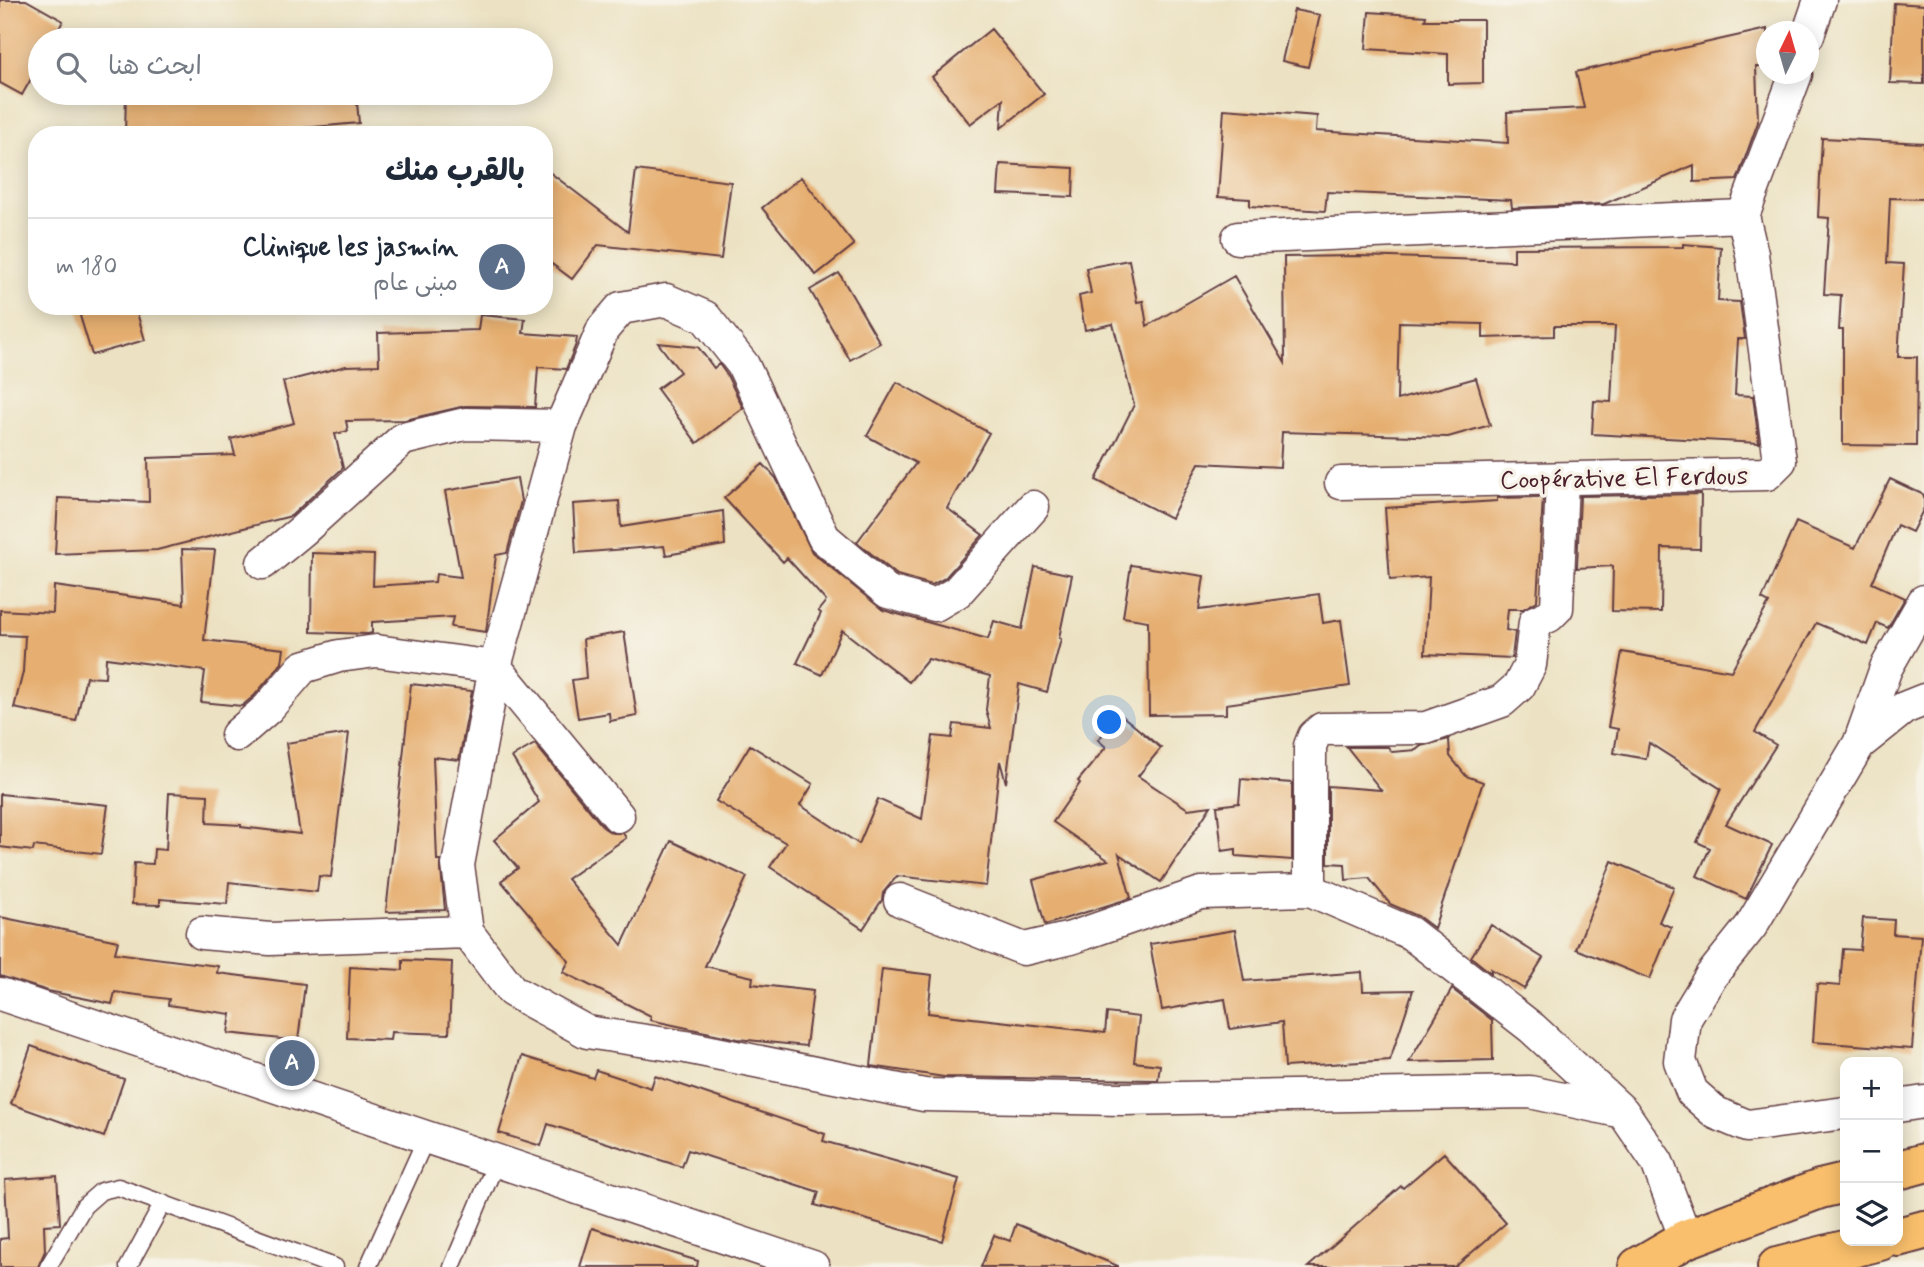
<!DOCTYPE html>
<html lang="ar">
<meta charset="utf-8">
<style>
:root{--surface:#fff;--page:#f2f2f3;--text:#1f2937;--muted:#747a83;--line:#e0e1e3;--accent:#0f766e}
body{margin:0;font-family:Mynerve,"Playpen Sans Arabic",sans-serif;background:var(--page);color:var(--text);direction:rtl}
.controls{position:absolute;right:21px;bottom:21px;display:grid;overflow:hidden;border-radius:14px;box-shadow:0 4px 18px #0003}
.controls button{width:63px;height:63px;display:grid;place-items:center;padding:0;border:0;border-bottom:2px solid var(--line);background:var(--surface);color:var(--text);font:35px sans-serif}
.compass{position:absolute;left:1756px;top:21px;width:63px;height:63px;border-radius:50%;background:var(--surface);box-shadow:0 4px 18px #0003;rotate:5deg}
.you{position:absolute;left:1110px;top:723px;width:24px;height:24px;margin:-18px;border:5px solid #fff;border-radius:50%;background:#1a73e8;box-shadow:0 0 0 10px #1a73e833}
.badge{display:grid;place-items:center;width:46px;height:46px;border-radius:50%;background:var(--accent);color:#fff;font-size:23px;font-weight:700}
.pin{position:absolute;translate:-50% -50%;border:4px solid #fff;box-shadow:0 2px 7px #0006}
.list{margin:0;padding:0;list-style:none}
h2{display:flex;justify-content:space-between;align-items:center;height:91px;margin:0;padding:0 28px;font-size:30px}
h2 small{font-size:23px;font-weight:400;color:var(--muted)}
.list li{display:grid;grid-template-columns:46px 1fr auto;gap:21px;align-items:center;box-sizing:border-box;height:98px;padding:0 28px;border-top:2px solid var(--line)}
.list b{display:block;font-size:26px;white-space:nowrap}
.list p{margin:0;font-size:23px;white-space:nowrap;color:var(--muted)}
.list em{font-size:23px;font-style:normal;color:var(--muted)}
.icon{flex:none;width:38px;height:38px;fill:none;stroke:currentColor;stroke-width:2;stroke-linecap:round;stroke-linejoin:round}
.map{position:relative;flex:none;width:1924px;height:1267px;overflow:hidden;direction:ltr}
.search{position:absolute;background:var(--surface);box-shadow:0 4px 18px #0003;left:28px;top:28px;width:525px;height:77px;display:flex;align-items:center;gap:18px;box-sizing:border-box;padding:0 24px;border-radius:38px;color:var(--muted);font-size:26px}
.panel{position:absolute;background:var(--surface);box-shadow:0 4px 18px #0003;left:28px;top:126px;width:525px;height:189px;border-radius:28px;direction:rtl}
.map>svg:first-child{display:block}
</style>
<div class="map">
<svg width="1924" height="1267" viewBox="0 0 1924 1267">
<rect width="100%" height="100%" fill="#f7f3e8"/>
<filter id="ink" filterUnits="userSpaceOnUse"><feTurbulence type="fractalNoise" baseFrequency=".0143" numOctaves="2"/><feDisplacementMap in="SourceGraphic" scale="14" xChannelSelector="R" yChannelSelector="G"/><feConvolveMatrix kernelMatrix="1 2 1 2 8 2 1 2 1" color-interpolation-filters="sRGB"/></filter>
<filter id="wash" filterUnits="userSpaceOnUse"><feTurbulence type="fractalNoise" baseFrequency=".00686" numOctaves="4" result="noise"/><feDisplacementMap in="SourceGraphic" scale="28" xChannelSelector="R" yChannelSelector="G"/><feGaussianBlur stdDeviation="1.57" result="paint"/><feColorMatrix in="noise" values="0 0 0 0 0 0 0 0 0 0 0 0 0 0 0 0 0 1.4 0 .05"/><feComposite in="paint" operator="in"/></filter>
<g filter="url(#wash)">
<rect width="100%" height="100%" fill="#ece2c3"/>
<g id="blocks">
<path fill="#e6af71" d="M0 0H26L63 21 53 40H40V63L22 95 0 83Z
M1894 3 1924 5V84L1890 83Z
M1294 10 1320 15 1308 67 1282 61Z
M1369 12 1426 16 1425 20H1483V83L1448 84V54L1366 49Z
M991 29 1044 94 1001 128 1003 99 970 124 932 77Z
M1767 29V67H1756L1758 122 1737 180 1694 182V165L1604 204 1512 208 1511 200 1327 192 1325 211 1250 206V199L1218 197 1224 109 1317 116 1316 131 1508 143 1507 112 1584 108 1576 72Z
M126 93H356L359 123 246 133V135H125Z
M1822 138 1924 143V199L1890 198 1887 263 1904 264 1898 357H1917L1916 446 1843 445V330H1839L1841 295 1824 294 1829 218 1818 217Z
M1000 164 1074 168 1073 197 998 194Z
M544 168 628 232 636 170 731 182 721 259 598 245 572 279 544 258Z
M801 177 854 245 816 275 762 208Z
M1683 244 1721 247 1718 301 1740 302 1745 339H1738L1735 395 1753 396 1759 443 1592 434 1594 401 1611 402 1615 326H1554V336L1483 338V324L1399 322 1397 400 1476 378 1490 425 1448 437 1282 432 1280 467 1199 463 1171 518 1096 480 1134 405 1113 324 1085 330 1079 296 1091 293 1086 268 1129 260 1137 302 1143 301 1147 326 1234 276 1285 363 1284 257 1359 256 1514 261V248L1683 247Z
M839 273 880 343 850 360 810 290Z
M77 306H135L145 340 92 355Z
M480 315 525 319 523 333 577 337 576 344 566 369 538 367 535 407 465 406 405 420 346 421 348 431 335 434 343 468 291 516 157 550 55 554 58 498 149 502 148 458 235 455 231 439 294 423 283 382 346 366 379 365 378 333 478 330Z
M658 343 698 347 714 368 719 364 727 375 743 408 697 443 657 389 680 372Z
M897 382 989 433 947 508 983 535 945 578 932 585 897 575 857 542 916 463 867 436Z
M763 464 776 478 812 552 883 610 988 639 994 621 1022 629 1035 567 1072 575 1059 638 1061 639 1047 692 1019 684 1006 783 1000 761 986 886 897 876 883 893 882 900 863 929 770 867 786 843 716 801 750 745 813 784 800 805 859 844 878 799 922 819 933 736 952 738 954 724 991 728 986 710 990 676 928 659 909 682 842 630 822 675 797 663 821 613 818 611 826 601 787 558 783 562 724 498Z
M517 478 521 501 507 553 496 555 486 632 451 627 453 617 372 622V633L368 634 311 632 312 553 374 555 373 586 435 582 436 574 461 577 445 491Z
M1890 479 1924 495V508L1912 532 1897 525 1872 583 1905 598 1888 628 1877 623 1868 645 1816 623 1755 732 1776 745 1726 824 1772 845 1746 899 1697 876 1710 848 1697 842 1721 789 1649 743 1646 759 1614 753 1618 729 1608 727 1622 652 1731 671 1769 603 1762 599 1796 522 1855 548Z
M1701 494 1700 549 1662 548 1661 612 1612 611 1613 566 1577 568 1580 496Z
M1543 497 1537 601 1523 609H1508L1506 630 1515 632 1512 658 1425 654 1429 577 1390 580 1385 508 1497 501V498Z
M619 501 621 527 723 511 725 545 666 555 664 546 576 553 573 504Z
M182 549 215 550 204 640 284 649 282 663 255 695 242 706 201 702 205 671 106 658 105 678 86 677 76 721 14 708 23 672 25 636 0 635V610L53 613 54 586 184 604Z
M1131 565 1204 576 1199 610 1319 594 1323 623 1341 620 1350 686 1226 704V714L1149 715 1148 621 1123 617Z
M624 632 637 716 610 721 609 713 578 718 572 680 586 678 583 639Z
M411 684 472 691 459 760 433 757 437 860H440L445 910 386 912Z
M1120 714 1161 748 1138 776 1188 809 1211 806 1161 882 1119 854 1131 898 1045 925 1033 880 1108 860 1053 822 1080 783 1078 781 1106 747 1098 740Z
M349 733 331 877 319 876 317 892 229 882 227 904 160 899V905L132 904 134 863 153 864 154 849 166 850 169 793 208 795 207 823 241 825V827L300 834 286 743Z
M1449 739 1450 756 1466 776 1483 782 1434 928 1418 916 1390 904 1369 878 1346 880 1345 864 1328 863V786L1381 790 1347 747H1388L1392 752 1416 750 1421 746Z
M535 744 604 828 612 833H623L626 838 567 879 622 945 671 841 747 877 705 966 753 977 752 984 813 991 806 1046 738 1039 650 1020 651 1016 563 972 569 961 501 881 518 868 494 840 539 802 512 757Z
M1241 779 1292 783V860L1236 856V849L1222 851 1217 806 1239 803Z
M0 794 108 805 101 854 34 846 33 851 0 847Z
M1612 861 1674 887 1659 922 1671 927 1650 979 1576 949Z
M0 917 118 941 115 953 218 966 217 973 305 984 298 1041 228 1033 231 1014 168 1005 169 999 115 992 112 1004 48 991 0 976Z
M1863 918 1894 920 1893 934 1921 936 1912 1049 1813 1042 1817 984 1840 986 1843 949 1860 950Z
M1491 925 1543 958 1524 989 1491 969V973L1471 957Z
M1235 930 1244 981 1362 972 1363 991 1413 990 1390 1060 1285 1067 1282 1022 1230 1029 1225 999 1162 1010 1150 944Z
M403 960 452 962 449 1034 391 1032 390 1040 347 1038 350 967 403 970Z
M882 969 932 975 928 1013 1105 1033 1107 1013 1139 1017 1134 1062 1160 1065 1158 1080 944 1077 871 1066Z
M1452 989 1492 1020 1493 1060 1409 1062Z
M31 1046 124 1079 104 1137 11 1104Z
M522 1056 593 1078 596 1070 651 1088 655 1076 825 1134 823 1141 959 1179 942 1241 815 1205 819 1192 688 1150 682 1167 548 1124 541 1146 499 1133Z
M1444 1153 1506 1223 1455 1267H1308L1401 1186 1403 1188Z
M57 1176 60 1224 44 1225 45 1251 38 1267H0V1239L8 1238 5 1180Z
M1016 1224 1118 1266V1267H981L994 1235 1010 1241Z
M592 1228 698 1261 697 1267H580Z"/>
</g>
</g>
<g filter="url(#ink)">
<use href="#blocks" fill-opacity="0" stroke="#623c42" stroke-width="2"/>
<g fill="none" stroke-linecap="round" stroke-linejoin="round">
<g stroke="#623c42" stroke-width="19">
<path id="service" d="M48 1267 84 1206 101 1191 118 1187 335 1267
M128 1267 163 1203
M368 1267 427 1136
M452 1267 497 1160"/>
</g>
<g stroke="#623c42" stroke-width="35">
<path id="minor" d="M1808 35 1820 0
M1238 238 1743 216
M1341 483 1767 474 1780 461 1752 254 1743 216 1796 74
M1033 507 957 592 935 605 888 592 824 538 743 365 705 317 666 300 621 308 603 329 561 426 495 667 458 865 467 932 512 991 587 1032 686 1047 924 1095 1122 1099 1530 1092 1623 1112 1657 1162 1686 1239
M263 563 303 530 403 439 465 424 561 426
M237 735 268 708 303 667 339 656 376 651 495 667 618 816
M1859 744 1904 708 1924 700
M1310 890V746L1314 736 1322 729 1426 728 1502 701 1519 686 1530 665 1535 622 1549 616 1557 608 1562 479
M900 900 1024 949 1071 938 1201 893 1310 890 1410 933 1532 1028 1622 1111
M202 933 270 939 467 932
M0 994 813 1267
M1898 1106 1924 1102
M1845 1113 1747 1126 1716 1113 1692 1092 1680 1061 1685 1019 1711 976 1751 926 1859 744 1886 668 1924 601"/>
</g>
<g stroke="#623c42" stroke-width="42">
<path id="primary" d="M1898 1170 1924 1163
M1898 1237 1924 1230
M1638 1267 1686 1239 1820 1189 1845 1183
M1777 1267 1880 1241"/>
</g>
<use href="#service" stroke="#fff" stroke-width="16"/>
<use href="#minor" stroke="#fff" stroke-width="32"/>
<use href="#primary" stroke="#f9bf6c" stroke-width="38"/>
</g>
</g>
<g text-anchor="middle" stroke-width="7" stroke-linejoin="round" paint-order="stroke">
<g font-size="26" fill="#4a1f2b" stroke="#f7f3e8">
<text transform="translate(1624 477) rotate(-1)" y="9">Coopérative El Ferdous</text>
</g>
</g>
</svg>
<div class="controls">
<button>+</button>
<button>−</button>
<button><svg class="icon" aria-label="layers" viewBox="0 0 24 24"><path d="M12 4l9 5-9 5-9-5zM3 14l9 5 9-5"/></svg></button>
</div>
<svg class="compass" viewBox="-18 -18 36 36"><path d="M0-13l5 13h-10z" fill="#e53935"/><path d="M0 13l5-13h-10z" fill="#747a83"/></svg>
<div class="you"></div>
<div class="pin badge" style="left:292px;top:1063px;background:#5c6f8a">A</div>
<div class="search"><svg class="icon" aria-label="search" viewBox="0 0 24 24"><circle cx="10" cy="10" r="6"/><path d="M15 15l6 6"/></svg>ابحث هنا</div>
<section class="panel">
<h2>بالقرب منك<small></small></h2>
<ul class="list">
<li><span class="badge" style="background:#5c6f8a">A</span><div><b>Clinique les jasmin</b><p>مبنى عام</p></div><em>180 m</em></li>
</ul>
</section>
</div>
